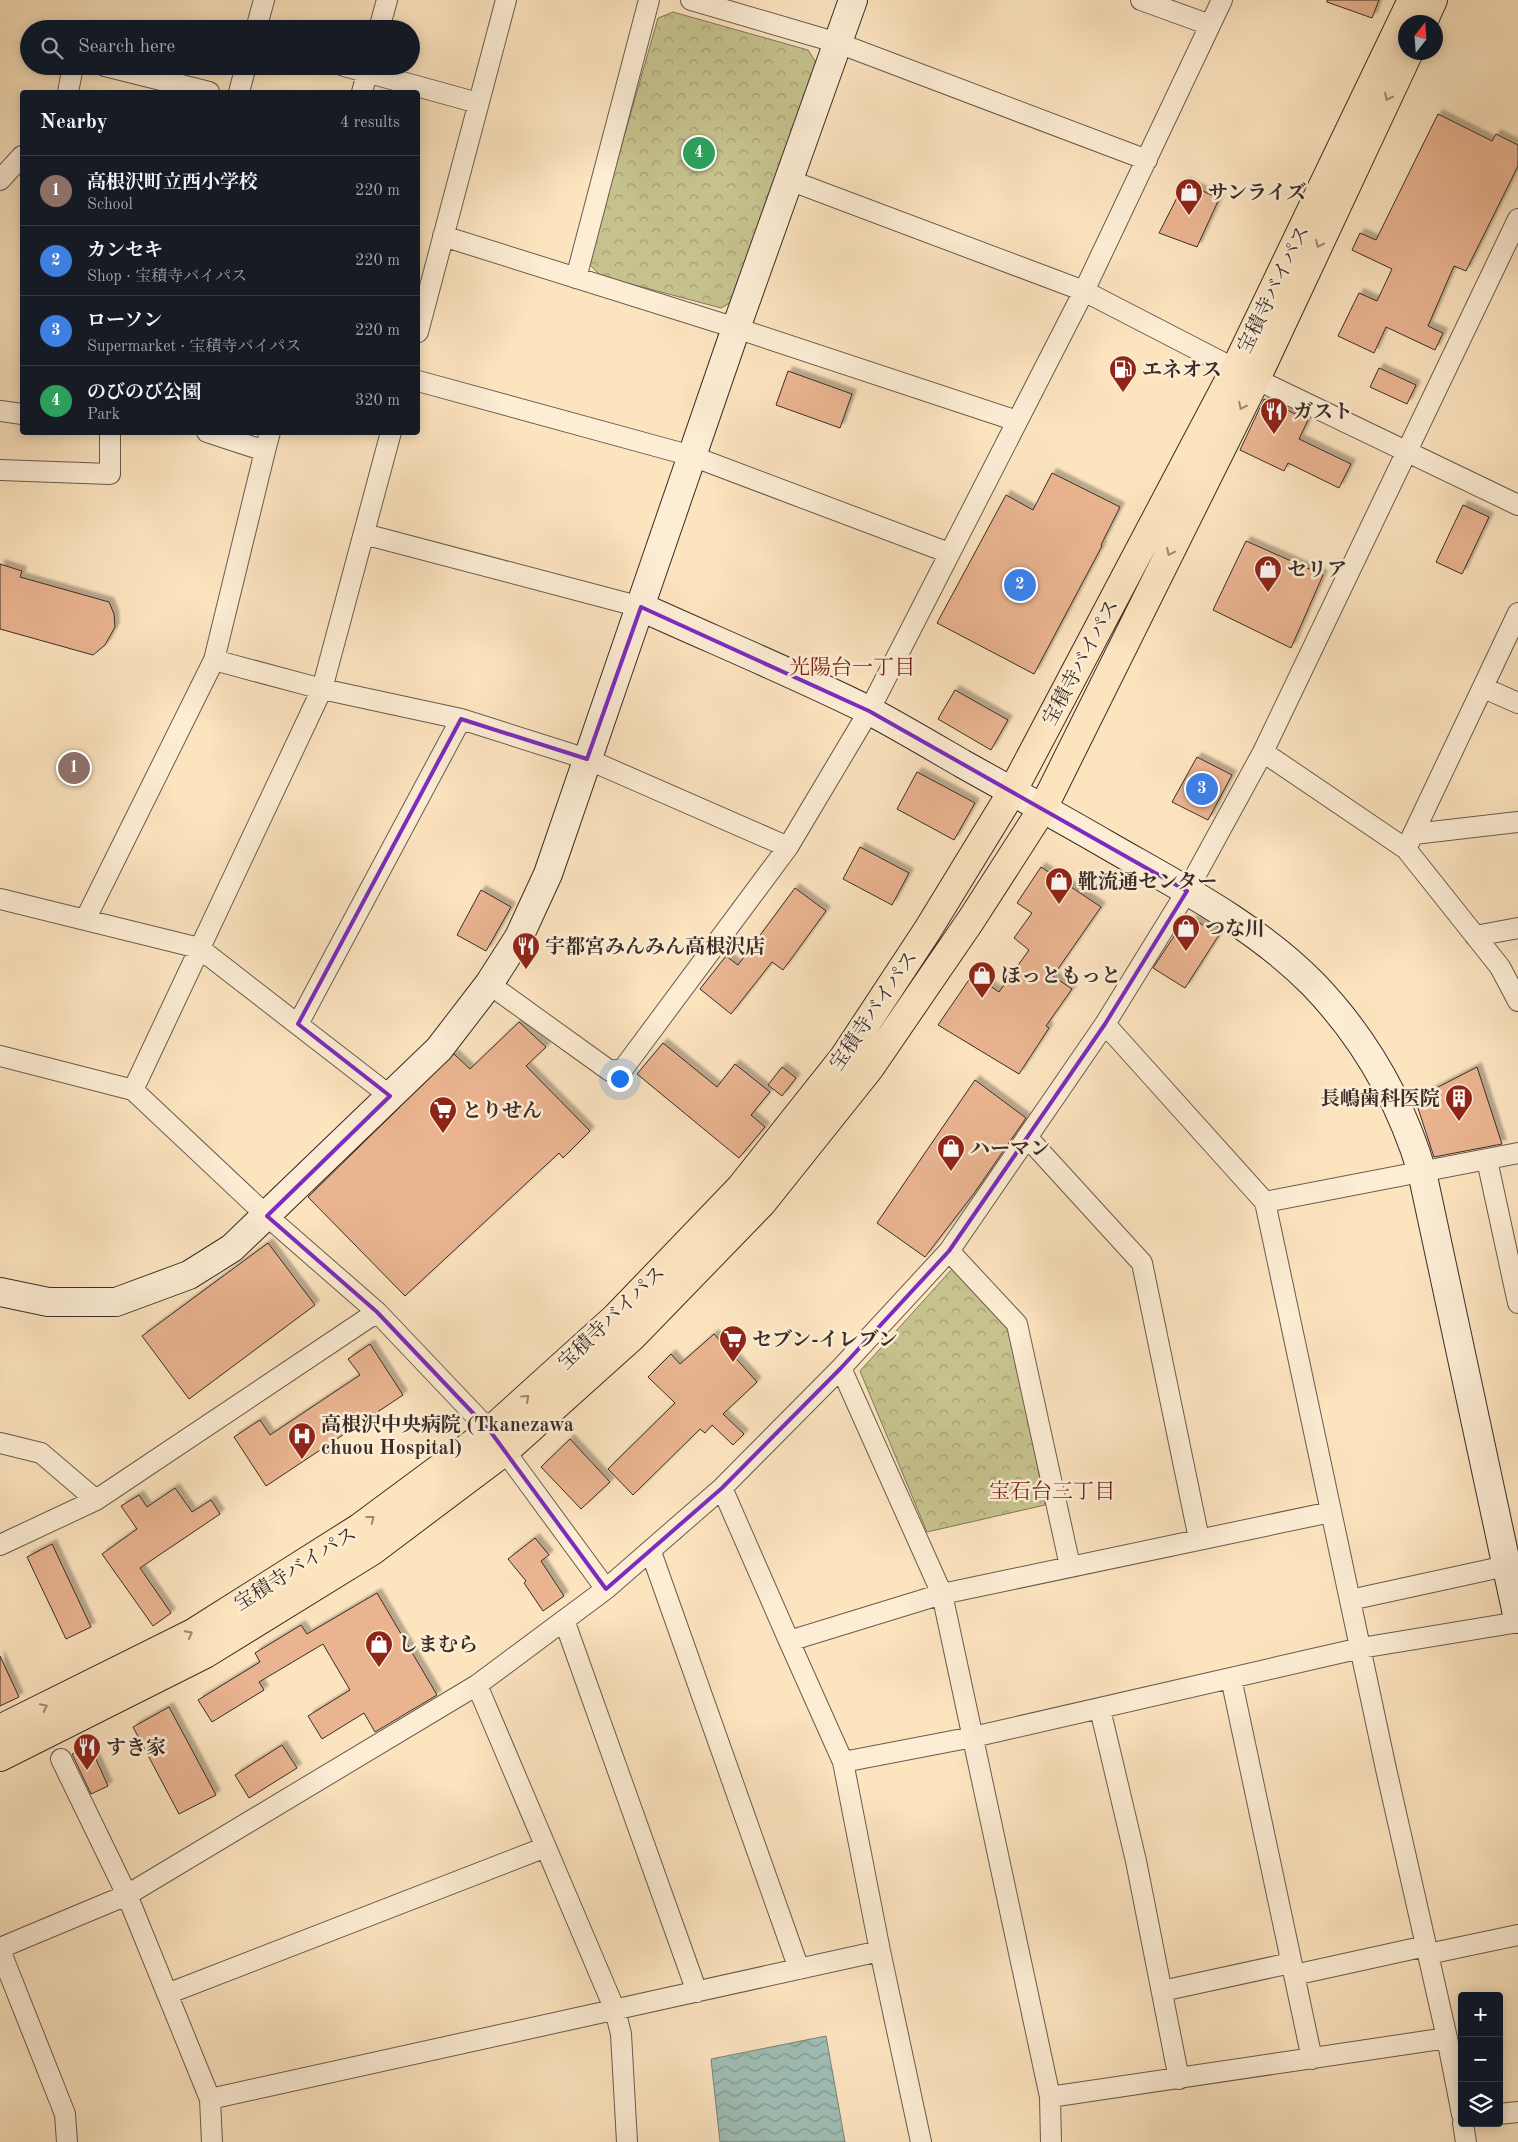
<!DOCTYPE html>
<meta charset="utf-8">
<style>
:root{--surface:#171b24;--page:#242831;--text:#f1f3f6;--muted:#9ea1a6;--line:#363941;--accent:#c59692}
body{margin:0;font-family:"Old Standard TT","Noto Serif JP",serif;background:var(--page);color:var(--text)}
.controls{position:absolute;right:15px;bottom:15px;display:grid;overflow:hidden;border-radius:5px;box-shadow:0 2px 12px #0003}
.controls button{width:45px;height:45px;display:grid;place-items:center;padding:0;border:0;border-bottom:1px solid var(--line);background:var(--surface);color:var(--text);font:25px sans-serif}
.compass{position:absolute;left:1398px;top:15px;width:45px;height:45px;border-radius:50%;background:var(--surface);box-shadow:0 2px 12px #0003;rotate:17deg}
.you{position:absolute;left:619px;top:1078px;width:18px;height:18px;margin:-12px;border:4px solid #fff;border-radius:50%;background:#1a73e8;box-shadow:0 0 0 8px #1a73e833}
.badge{display:grid;place-items:center;width:32px;height:32px;border-radius:50%;background:var(--accent);color:#fff;font-size:16px;font-weight:700}
.pin{position:absolute;translate:-50% -50%;border:2px solid #fff;box-shadow:0 1px 5px #0006}
.list{margin:0;padding:0;list-style:none}
h2{display:flex;justify-content:space-between;align-items:center;height:65px;margin:0;padding:0 20px;font-size:21px}
h2 small{font-size:16px;font-weight:400;color:var(--muted)}
.list li{display:grid;grid-template-columns:32px 1fr auto;gap:15px;align-items:center;box-sizing:border-box;height:70px;padding:0 20px;border-top:1px solid var(--line)}
.list b{display:block;font-size:19px;white-space:nowrap}
.list p{margin:0;font-size:16px;white-space:nowrap;color:var(--muted)}
.list em{font-size:16px;font-style:normal;color:var(--muted)}
.icon{flex:none;width:28px;height:28px;fill:none;stroke:currentColor;stroke-width:2;stroke-linecap:round;stroke-linejoin:round}
.map{position:relative;flex:none;width:1518px;height:2142px;overflow:hidden}
.search{position:absolute;background:var(--surface);box-shadow:0 2px 12px #0003;left:20px;top:20px;width:400px;height:55px;display:flex;align-items:center;gap:12px;box-sizing:border-box;padding:0 18px;border-radius:28px;color:var(--muted);font-size:19px}
.panel{position:absolute;background:var(--surface);box-shadow:0 2px 12px #0003;left:20px;top:90px;width:400px;height:345px;border-radius:5px}
.map>svg:first-child{display:block}
</style>
<div class="map">
<svg width="1518" height="2142" viewBox="0 0 1518 2142">
<defs>
<pattern id="forest-crowns" width="20" height="18" patternUnits="userSpaceOnUse" patternTransform="scale(1.25)"><rect width="20" height="18" fill="#c6c28d"/><path d="M2 6a3 3 0 1 1 6 0M12 15a3 3 0 1 1 6 0" fill="none" stroke="#a29e73"/></pattern>
<pattern id="water-waves" width="16" height="10" patternUnits="userSpaceOnUse" patternTransform="scale(1.25)"><rect width="16" height="10" fill="#9fbeb5"/><path d="M0 5q4-4 8 0t8 0" fill="none" stroke="#839b93"/></pattern>
<filter id="shadow"><feDropShadow dx="4.5" dy="-4.5" stdDeviation="1" flood-color="#0004"/></filter>
</defs>
<rect width="100%" height="100%" fill="#fce4bf"/>
<filter id="stains"><feTurbulence type="fractalNoise" baseFrequency=".004" numOctaves="4"/><feColorMatrix values="0 0 0 0 .2 0 0 0 0 .09 0 0 0 0 .02 0 0 0 .5 -.17"/></filter>
<radialGradient id="worn" r=".72"><stop offset=".6" stop-color="#630" stop-opacity="0"/><stop offset="1" stop-color="#630" stop-opacity=".3"/></radialGradient>
<path fill="url(#forest-crowns)" stroke="#80785a" d="M673 12 808 50 817 64 733 301 721 308 601 276 588 263 658 18Z
M952 1269 1011 1328 1045 1505 927 1532 860 1371Z"/>
<path fill="url(#water-waves)" stroke="#77847d" d="M826 2036 845 2142H720L711 2059Z"/>
<path fill="#eab491" stroke="#3a2d28" filter="url(#shadow)" d="M1327 0H1379L1372 18 1327 2Z
M1438 114 1492 141 1496 134 1518 145V166L1466 271 1454 266 1428 326 1443 333 1435 350 1386 327 1374 353 1338 336 1359 293 1377 301 1392 269 1352 250 1360 233 1376 240Z
M1185 182 1219 199 1197 247 1159 233Z
M1379 368 1416 385 1407 404 1370 387Z
M788 371 852 394 840 428 776 405Z
M1264 399 1308 420 1299 439 1351 464 1339 488 1288 463 1284 471 1240 450Z
M1052 473 1120 507 1101 545 1102 546 1034 674 937 623 1006 495 1033 510Z
M1463 505 1489 517 1462 574 1436 562Z
M1246 541 1323 575 1291 648 1213 610Z
M0 564 22 571 20 577 109 602 114 614 115 627 105 645 93 655 0 629Z
M955 690 1008 720 991 750 938 719Z
M1197 757 1232 775 1208 820 1172 802Z
M917 772 975 803 954 840 897 809Z
M860 847 909 873 892 905 843 879Z
M1041 867 1101 907 1053 976 1072 989 1046 1026 1049 1028 1019 1074 938 1025 973 974 999 992 1029 950 1014 938 1032 913 1017 903Z
M795 888 826 911 783 970 772 962 731 1014 700 989 726 956 738 965Z
M481 890 511 907 486 951 457 935Z
M1195 920 1219 935 1185 988 1153 968 1182 924Z
M519 1022 546 1047 526 1066 590 1131 563 1158 559 1153 405 1296 308 1197 454 1054 470 1069Z
M663 1043 717 1087 735 1064 770 1092 751 1115 765 1127 739 1158 637 1074Z
M782 1067 796 1078 782 1096 768 1085Z
M1477 1067 1502 1144 1434 1157 1415 1099Z
M975 1080 1026 1118 975 1192 925 1257 877 1223Z
M268 1243 315 1305 189 1399 142 1336Z
M714 1334 757 1382 723 1414 744 1434 733 1445 712 1425 705 1433 700 1429 633 1495 608 1469 675 1403 648 1377 671 1354 680 1364Z
M370 1344 403 1395 266 1486 234 1437 260 1420 270 1435 360 1375 348 1359Z
M570 1439 610 1482 581 1509 541 1467Z
M175 1488 192 1512 211 1500 220 1514 140 1568 171 1613 153 1626 102 1554 137 1529 121 1506 139 1495 147 1507Z
M535 1538 549 1555 541 1561 564 1596 543 1611 524 1583 526 1581 508 1559Z
M52 1544 91 1627 66 1639 27 1557Z
M377 1593 437 1695 375 1732 364 1713 322 1739 308 1716 350 1690 323 1644 259 1682 264 1690 212 1722 198 1700 260 1662 255 1653 301 1625 307 1634Z
M0 1656 19 1697 0 1706Z
M169 1707 216 1795 179 1814 133 1727Z
M282 1745 297 1768 249 1798 235 1775Z
M90 1746 108 1786 91 1794 72 1754Z"/>
<g fill="none" stroke-linecap="round" stroke-linejoin="round">
<g stroke="#6a5b4e" stroke-width="22">
<path id="street" d="M691 0 838 43 1147 160
M1141 0 1210 25
M256 29 264 0
M379 29 387 0
M105 66 209 92
M344 66 478 103
M68 92 73 66
M239 92 246 66
M362 92 369 66
M0 180 22 156
M789 180 1084 291 1235 369 1518 505
M443 236 736 328 1017 421
M576 278 649 0
M418 332 506 0
M418 381 692 456 949 553
M0 411 22 414
M207 432 265 451 270 432
M0 470 110 474V432
M364 534 641 607
M214 660 322 689 461 719 587 759 788 847
M1484 688 1518 703
M1263 752 1406 849 1500 967 1518 1001
M1414 834 1518 822
M1406 849 1518 613
M0 899 199 948 390 1096
M85 920 214 660 265 451
M1475 936 1518 928
M489 984 610 1071 623 1069 788 847 869 711 1084 291 1222 0
M298 1024 461 719
M1105 1024 1265 1202 1386 1769 1447 2038 1462 2114
M0 1056 133 1090 267 1216 377 1312 490 1431 606 1589
M133 1090 322 689 391 432
M1027 1137 1142 1263 1199 1539
M1487 1160 1518 1303
M1265 1202 1518 1153
M949 1251 1017 1324 1070 1566
M841 1368 942 1594 1050 2097 1051 2142
M0 1443 41 1453 96 1500
M722 1488 789 1641 942 1594 1331 1512
M0 1545 96 1500 377 1312
M651 1552 799 1969
M1350 1600 1506 1566
M564 1620 697 1992
M789 1641 843 1762 880 1951 921 2142
M1231 1678 1312 2059
M477 1685 615 2010 621 2034 627 2142
M1100 1709 1136 1861 1179 2079
M61 1759 127 1895 210 2099 212 2142
M843 1762 973 1737 1361 1648 1518 1622
M0 1948 127 1895 477 1685 606 1589 722 1488 841 1368 949 1251 1105 1024 1187 891 1263 752 1518 219
M0 1950 65 2114 67 2142
M1428 1954 1518 1935
M1294 1975 1426 1946
M1162 1991 1291 1963
M167 1994 546 1847
M1050 2097 1447 2038
M210 2099 880 1951
M1499 2114 1518 2112
M1463 2123 1466 2142"/>
</g>
<g stroke="#3a2d28" stroke-width="30">
<path id="secondary" d="M641 607C716 641 793 673 868 710 900 727 932 746 963 764 1011 791 1059 817 1107 845 1178 886 1255 925 1313 984 1364 1037 1401 1102 1422 1172L1518 1619
M0 1292 48 1302H116L189 1275 232 1248 439 1049 489 984 519 937 548 874 736 328 853 0"/>
</g>
<g stroke="#3a2d28" stroke-width="30">
<path id="primary" d="M1423 22 1433 0
M0 1729 193 1633 359 1528 490 1431 616 1317 740 1188 844 1057 927 931 1012 792 1235 369 1412 0
M0 1757 205 1654 372 1551 505 1451 633 1336 762 1203 869 1069 971 920 1043 808 1256 379 1409 52"/>
</g>
<use href="#street" stroke="#fdedd5" stroke-width="20"/>
<use href="#secondary" stroke="#fdedd5" stroke-width="28"/>
<use href="#primary" stroke="#fce4bf" stroke-width="28"/>
</g>
<defs><path id="oneway-chevron" d="M-2-3.5L2.5 0L-2 3.5" fill="none" stroke-width="1.6" stroke-linecap="round" stroke-linejoin="round" transform="scale(1.25)"/></defs>
<g stroke="#9b8874">
<use href="#oneway-chevron" transform="translate(1388 97) rotate(115)"/>
<use href="#oneway-chevron" transform="translate(1319 244) rotate(115)"/>
<use href="#oneway-chevron" transform="translate(1242 406) rotate(116)"/>
<use href="#oneway-chevron" transform="translate(1170 552) rotate(116)"/>
<use href="#oneway-chevron" transform="translate(526 1398) rotate(-42)"/>
<use href="#oneway-chevron" transform="translate(371 1519) rotate(-37)"/>
<use href="#oneway-chevron" transform="translate(189 1634) rotate(-28)"/>
<use href="#oneway-chevron" transform="translate(44 1707) rotate(-26)"/>
</g>
<path fill="none" stroke="#7b2cbf" stroke-width="4" stroke-linejoin="round" d="M641 607 869 711 1187 891 1105 1024 949 1251 841 1368 722 1488 606 1589 490 1431 377 1312 267 1216 390 1096 298 1024 461 719 587 759Z"/>
<defs>
<g id="shop-pin" transform="scale(1.4375)"><path d="M0 17L-7.5 6A9.5 9.5 0 1 1 7.5 6Z" fill="#8f2418" stroke="#fdedd5"/><path d="M-5-2.5h2.3a2.7 3.5 0 0 1 5.4 0H5L5.5 6h-11ZM-1.5-2.5h3a1.5 2.3 0 0 0-3 0Z" fill="#fff"/></g>
<g id="fuel-pin" transform="scale(1.4375)"><path d="M0 17L-7.5 6A9.5 9.5 0 1 1 7.5 6Z" fill="#8f2418" stroke="#fdedd5"/><path d="M-5.5-6h7V0h2V4h1.3V-2.5L3-4.5l.8-.8L6-3V5H2.5V1h-1V6h-7ZM-4.2-4.7v3.2H.2V-4.7Z" fill="#fff"/></g>
<g id="restaurant-pin" transform="scale(1.4375)"><path d="M0 17L-7.5 6A9.5 9.5 0 1 1 7.5 6Z" fill="#8f2418" stroke="#fdedd5"/><path d="M-5-6h1v4h1v-4h1v4h1v-4h1v5L-1.5 .5V6h-2V.5L-5-1ZM5-6V6H3V1.5H1.5Q1.5-4 5-6Z" fill="#fff"/></g>
<g id="building-pin" transform="scale(1.4375)"><path d="M0 17L-7.5 6A9.5 9.5 0 1 1 7.5 6Z" fill="#8f2418" stroke="#fdedd5"/><path d="M-4-6H4V6H1V3H-1V6H-4ZM-2.5-4.3h1.7v1.8h-1.7ZM.8-4.3h1.7v1.8H.8ZM-2.5-1h1.7V.8h-1.7ZM.8-1h1.7V.8H.8Z" fill="#fff"/></g>
<g id="supermarket-pin" transform="scale(1.4375)"><path d="M0 17L-7.5 6A9.5 9.5 0 1 1 7.5 6Z" fill="#8f2418" stroke="#fdedd5"/><path d="M-6-5.5h2.5l.6 2H6L4.5 2H-2.5L-4.4-4H-6ZM-1.5 3.2a1.3 1.3 0 1 0 .1 0ZM3 3.2a1.3 1.3 0 1 0 .1 0Z" fill="#fff"/></g>
<g id="hospital-pin" transform="scale(1.4375)"><path d="M0 17L-7.5 6A9.5 9.5 0 1 1 7.5 6Z" fill="#8f2418" stroke="#fdedd5"/><path d="M-5-5h3v3.5h4V-5h3V5h-3V1.5h-4V5h-3Z" fill="#fff"/></g>
</defs>
<g fill-rule="evenodd">
<use href="#shop-pin" x="1189" y="192"/>
<use href="#fuel-pin" x="1123" y="369"/>
<use href="#restaurant-pin" x="1274" y="411"/>
<use href="#shop-pin" x="1268" y="569"/>
<use href="#shop-pin" x="1059" y="881"/>
<use href="#shop-pin" x="1186" y="928"/>
<use href="#restaurant-pin" x="526" y="946"/>
<use href="#shop-pin" x="982" y="975"/>
<use href="#building-pin" x="1459" y="1098"/>
<use href="#supermarket-pin" x="443" y="1110"/>
<use href="#shop-pin" x="951" y="1148"/>
<use href="#supermarket-pin" x="733" y="1339"/>
<use href="#hospital-pin" x="302" y="1436"/>
<use href="#shop-pin" x="379" y="1644"/>
<use href="#restaurant-pin" x="87" y="1747"/>
</g>
<g text-anchor="middle" stroke-width="5" stroke-linejoin="round" paint-order="stroke">
<g font-size="20" font-weight="bold" fill="#3a2d28" stroke="#fdedd5" text-anchor="start">
<text x="1208" y="199">サンライズ</text>
<text x="1142" y="376">エネオス</text>
<text x="1293" y="418">ガスト</text>
<text x="1287" y="576">セリア</text>
<text x="1078" y="888">靴流通センター</text>
<text x="1205" y="935">つな川</text>
<text x="545" y="953">宇都宮みんみん高根沢店</text>
<text x="1001" y="982">ほっともっと</text>
<text x="1440" y="1105" text-anchor="end">長嶋歯科医院</text>
<text x="462" y="1117">とりせん</text>
<text x="970" y="1155">ハーマン</text>
<text x="752" y="1346">セブン-イレブン</text>
<text x="321" y="1431">高根沢中央病院 (Tkanezawa<tspan x="321" dy="23">chuou Hospital)</tspan></text>
<text x="398" y="1651">しまむら</text>
<text x="106" y="1754">すき家</text>
</g>
<g font-size="20" fill="#3a2d28" stroke="#fdedd5">
<text transform="translate(1273 289) rotate(-64)" y="7">宝積寺バイパス</text>
<text transform="translate(1080 662) rotate(-62)" y="7">宝積寺バイパス</text>
<text transform="translate(873 1010) rotate(-56)" y="7">宝積寺バイパス</text>
<text transform="translate(611 1317) rotate(-44)" y="7">宝積寺バイパス</text>
<text transform="translate(295 1568) rotate(-32)" y="7">宝積寺バイパス</text>
</g>
<g font-size="21" fill="#7a1f14" stroke="#fdedd5">
<text x="852" y="674">光陽台一丁目</text>
<text x="1052" y="1498">宝石台三丁目</text>
</g>
</g>
<rect width="100%" height="100%" filter="url(#stains)"/>
<rect width="100%" height="100%" fill="url(#worn)"/>
</svg>
<div class="controls">
<button>+</button>
<button>−</button>
<button><svg class="icon" aria-label="layers" viewBox="0 0 24 24"><path d="M12 4l9 5-9 5-9-5zM3 14l9 5 9-5"/></svg></button>
</div>
<svg class="compass" viewBox="-18 -18 36 36"><path d="M0-13l5 13h-10z" fill="#e53935"/><path d="M0 13l5-13h-10z" fill="#9ea1a6"/></svg>
<div class="you"></div>
<div class="pin badge" style="left:74px;top:768px;background:#8d6e63">1</div>
<div class="pin badge" style="left:1020px;top:585px;background:#3f7fe0">2</div>
<div class="pin badge" style="left:1202px;top:789px;background:#3f7fe0">3</div>
<div class="pin badge" style="left:699px;top:153px;background:#2e9e5b">4</div>
<div class="search"><svg class="icon" aria-label="search" viewBox="0 0 24 24"><circle cx="10" cy="10" r="6"/><path d="M15 15l6 6"/></svg>Search here</div>
<section class="panel">
<h2>Nearby<small>4 results</small></h2>
<ul class="list">
<li><span class="badge" style="background:#8d6e63">1</span><div><b>高根沢町立西小学校</b><p>School</p></div><em>220 m</em></li>
<li><span class="badge" style="background:#3f7fe0">2</span><div><b>カンセキ</b><p>Shop · 宝積寺バイパス</p></div><em>220 m</em></li>
<li><span class="badge" style="background:#3f7fe0">3</span><div><b>ローソン</b><p>Supermarket · 宝積寺バイパス</p></div><em>220 m</em></li>
<li><span class="badge" style="background:#2e9e5b">4</span><div><b>のびのび公園</b><p>Park</p></div><em>320 m</em></li>
</ul>
</section>
</div>
